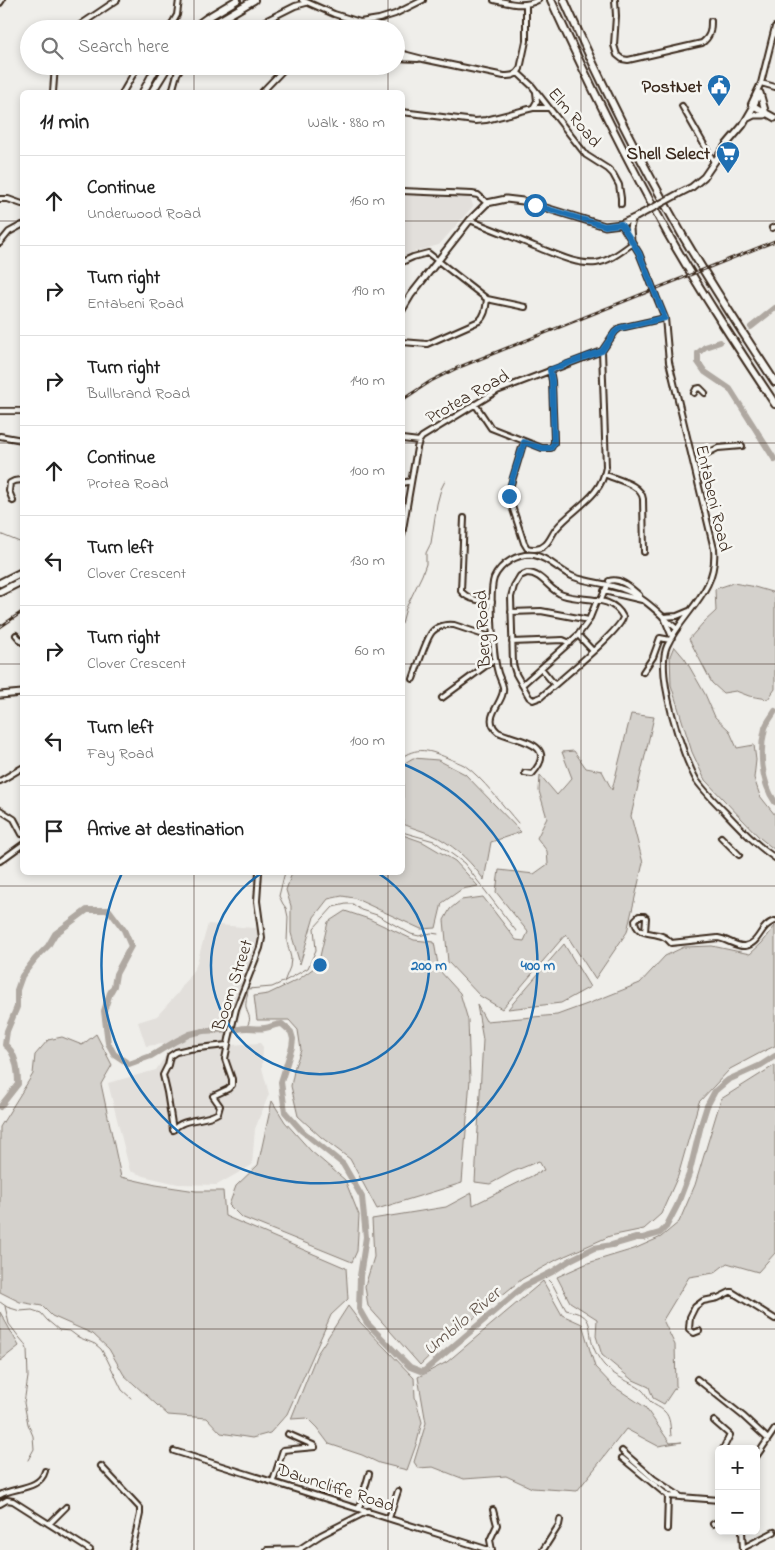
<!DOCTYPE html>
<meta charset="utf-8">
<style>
:root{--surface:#fff;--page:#f2f2f2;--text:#222;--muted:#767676;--line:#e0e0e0}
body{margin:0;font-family:"Indie Flower",sans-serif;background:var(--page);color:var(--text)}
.controls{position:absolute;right:15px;bottom:15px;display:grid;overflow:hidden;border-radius:8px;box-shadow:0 2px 8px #0003}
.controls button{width:45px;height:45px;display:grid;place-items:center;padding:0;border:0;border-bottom:1px solid var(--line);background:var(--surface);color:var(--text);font:25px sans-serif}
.stop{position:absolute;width:15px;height:15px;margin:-11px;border:4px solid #1f6fb2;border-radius:50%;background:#fff}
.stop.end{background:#1f6fb2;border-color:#fff;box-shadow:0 1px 5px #0008}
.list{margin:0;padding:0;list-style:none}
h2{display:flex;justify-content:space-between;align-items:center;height:65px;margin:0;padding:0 20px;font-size:21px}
h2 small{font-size:16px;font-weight:400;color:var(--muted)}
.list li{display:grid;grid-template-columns:32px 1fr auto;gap:15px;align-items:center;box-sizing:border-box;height:90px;padding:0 20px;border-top:1px solid var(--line)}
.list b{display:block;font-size:19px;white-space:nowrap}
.list p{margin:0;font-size:16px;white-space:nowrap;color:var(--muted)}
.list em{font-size:16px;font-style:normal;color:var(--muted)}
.icon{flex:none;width:28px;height:28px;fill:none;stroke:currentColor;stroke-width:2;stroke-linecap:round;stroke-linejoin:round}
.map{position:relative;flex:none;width:775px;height:1550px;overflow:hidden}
.search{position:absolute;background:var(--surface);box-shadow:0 2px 8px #0003;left:20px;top:20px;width:385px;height:55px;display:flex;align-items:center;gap:12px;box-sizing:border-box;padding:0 18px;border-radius:28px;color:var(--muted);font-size:19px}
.panel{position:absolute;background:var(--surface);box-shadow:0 2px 8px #0003;left:20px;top:90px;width:385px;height:785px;border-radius:8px}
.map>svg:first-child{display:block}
</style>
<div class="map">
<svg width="775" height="1550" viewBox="0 0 775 1550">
<rect width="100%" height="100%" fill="#efeeea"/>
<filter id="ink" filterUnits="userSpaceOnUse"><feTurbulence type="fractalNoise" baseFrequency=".02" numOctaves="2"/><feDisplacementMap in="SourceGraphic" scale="10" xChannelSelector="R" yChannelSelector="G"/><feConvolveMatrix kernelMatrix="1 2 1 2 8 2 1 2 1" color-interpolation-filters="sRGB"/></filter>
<g filter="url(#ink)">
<path fill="#e2dfdb" d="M403 195 470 196 473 206 439 245 410 253 403 257Z
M208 924 266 929 264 944 230 1045 260 1043 263 1047 262 1068 269 1094 255 1129 252 1165 217 1185 178 1184 147 1177 130 1171 108 1083 156 1070 167 1054 171 1050 163 1044 146 1046 138 1022 157 1016 178 993 196 966Z"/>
<path fill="#d4d1cc" stroke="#887e75" d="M733 583 751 586 775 593V689L768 699 749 696 736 691 723 693 712 683 689 639 703 623 716 611 715 589Z
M674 646 685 659 705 694 715 717 729 730 737 748 754 745 756 760 754 778 760 796 775 815V850L760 838 705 780 692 752 671 685 670 656Z
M631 714 654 717 631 816 643 863 627 932 595 979 566 934 502 1009 480 996 448 962 444 920 450 909 461 900 483 897 516 940 524 941 528 932 496 892 499 870 534 874 548 864 547 851 537 838 547 818 539 791 540 775 557 795 572 778 562 752 574 751 586 768 602 771 612 790Z
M413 758 438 760 465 774 521 832 491 842 484 880C472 863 458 849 439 838 428 832 414 829 403 824V764Z
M403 835 423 842 455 861 478 886 462 889 442 903 436 928 421 929 354 898 342 896 328 899 314 917 300 964 291 933V906L286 890 292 873 402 872Z
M345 911 369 919 414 940 434 942 439 970 460 993 468 1020 470 1079 462 1183 377 1209 350 1159 321 1137 298 1116 291 1086 295 1066 301 1050 298 1030 289 1020H257L254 996 268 994 299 979 318 965 328 922Z
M775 926V1046L762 1052 730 1069 699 1102 678 1176 661 1214 644 1229 610 1236 558 1259 522 1279 441 1345 420 1365 368 1306 365 1286 374 1257 372 1219 446 1207 472 1193 473 1205 544 1170 539 1161 512 1172 490 1184 475 1182 483 1040 477 1005 486 1021 557 1015 590 1003 640 983 665 956 684 947 712 946 750 954 762 943Z
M564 944 590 987 561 1003 508 1009Z
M96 1034 112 1065 101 1084 121 1177 156 1185 196 1191H223L225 1216 346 1268 348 1299 331 1315 287 1414 270 1433 252 1438 221 1433 207 1418 168 1415 124 1375 109 1349 93 1334 52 1316 42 1306 20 1302 0 1292V1127L33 1074 35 1055 48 1040 62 1037 82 1045Z
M775 1065V1253L758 1272 727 1263 714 1273 689 1277 663 1320 675 1345 676 1386 664 1404 653 1398 649 1387 631 1379 602 1355 596 1336 597 1319 570 1302 557 1277 588 1263 634 1249 661 1237 679 1222 695 1185 721 1099Z
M272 1101 285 1122 311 1151 345 1180 359 1215 357 1251 352 1262 241 1217 229 1205 236 1186 258 1165Z
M543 1281 562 1315 582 1324 595 1367 613 1386 645 1407 670 1443 682 1442 658 1446 626 1429 577 1491 532 1488 506 1476 464 1479 433 1467 418 1468 414 1462 426 1423 418 1377 447 1362Z
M348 1306 360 1322 414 1378 415 1397 422 1422 417 1442 407 1470 379 1463 362 1455 329 1444 317 1428 307 1418 291 1419 317 1354Z
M0 1312 19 1346 0 1361Z"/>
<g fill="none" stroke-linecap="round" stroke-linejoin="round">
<path stroke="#81766d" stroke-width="1" d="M0 534 22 543
M402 623 406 608 422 575 426 564V553L431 543 437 504 441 489 445 481
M402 757C420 745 433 752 450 759 455 761 460 763 464 765 482 777 504 807 518 823
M402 832 434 841 464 863 516 931
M284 982 290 967 291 958 287 942 288 917 286 908 283 904 279 896 285 872
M246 1028C253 1017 248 1017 246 1007 245 1003 248 994 248 989L272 987 283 982 308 968 316 950 314 928 333 907 346 904H353L361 910 377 915 411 934 419 936 431 933 438 934
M544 1276 553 1285 566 1310C587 1315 589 1317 591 1337 592 1347 598 1358 604 1365 614 1377 630 1381 642 1390 646 1393 647 1399 651 1402 655 1406 660 1407 664 1411 671 1417 670 1428 671 1436
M0 1302 7 1307 20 1311 32 1310 41 1313 47 1320 59 1330 70 1331 78 1337 95 1344 101 1349 107 1359 122 1390 131 1398
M5 1306 9 1324 19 1337 24 1343 27 1349 28 1377 24 1403 28 1424 33 1436 34 1449 28 1460"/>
<path stroke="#afa8a1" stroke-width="6" d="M751 327 775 308
M720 342 705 347 698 353V362L705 372 730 389 775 460
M775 711C772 716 767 722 765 728 759 751 761 782 775 802
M0 1107 18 1084C18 1072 16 1052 5 1045L7 1031 17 1007V990L22 976 35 959 48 946 55 934 87 910H109L124 930 131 946 116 974 114 986 110 993 104 1011 108 1043 114 1054 129 1064 151 1056 176 1041 190 1034 203 1031 239 1029C248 1026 256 1030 265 1028 271 1027 276 1024 282 1024L291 1032 293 1039 292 1047 281 1082 285 1112 302 1131 343 1164 362 1197 366 1237 360 1276 359 1309 367 1323 410 1367 423 1372 524 1286 552 1272 572 1259 594 1248 612 1245 636 1238H643L660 1233 666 1227 677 1206 689 1174 701 1125 707 1106 715 1091 728 1080 761 1065 775 1056"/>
<g stroke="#3b2a1e" stroke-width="8">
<path id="minor" d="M302 0 334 14 360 22 379 19 395 14 423 0
M494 0C510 3 523 8 538 0
M615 0 616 16 614 45 617 55 622 59 628 60 637 58 702 43C710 37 711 31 711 21
M0 3 2 0
M74 29 117 0
M169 29 177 15 179 0
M249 29 295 6 306 3
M396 52 423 59 504 76C511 76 516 76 520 69L526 41V5
M396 58 418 59
M518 73 532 86 586 155 608 169 613 174 619 185 621 198V204
M761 83 775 87
M53 92 55 66
M123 92 138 66
M172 92 177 74 182 66
M262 92 287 66
M751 104 761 83 775 27
M682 106 714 162
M754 106 760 93
M533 108H548
M402 112 475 121 486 120 533 108 537 101 536 92
M402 191 472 194 478 195 487 203
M0 199H8L22 204
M470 220C491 229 513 237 534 246 553 253 575 265 596 263 610 261 622 251 633 243
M621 224 639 253 651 283
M772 228 775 227
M0 243 9 232 22 225
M402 262 413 257 428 253 487 299C486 306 486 315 479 321L427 344 402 342
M656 296 665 318 669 362 714 549C718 592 683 611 667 646 655 673 682 755 697 781 705 792 715 802 725 812 741 829 756 845 775 858
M487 299 525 307
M694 393 696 389 700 388 705 393
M475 404 491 428 542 448H551L554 443V440L552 381 550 370
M0 436 22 440
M402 439 419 441
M524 441 509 491 510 500 524 543 527 548C533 550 541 549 545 545 550 541 552 534 556 529 574 507 601 498 606 467L602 351 615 332 620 328 665 318
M708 453 718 448 742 446
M604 474C617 480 641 484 643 499L644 552
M402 483 411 481
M13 501 9 491 10 483 14 481 22 480
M464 518 461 591C468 600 481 601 492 602
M402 535 417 448 419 441 422 437 497 391 602 351
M527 573C543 573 549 591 563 595 583 602 612 594 623 617 621 631 555 684 541 697L533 700 529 697 516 674 513 664 511 597 514 586 520 576Z
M609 581C620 577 631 588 639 595
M604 591 642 600
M601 600 606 588
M511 612 541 611 589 620
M663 617 677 616 689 611
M665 620 672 637
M16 635 22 642
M578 635 593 651
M512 642 563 640 570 643
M541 668 554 684
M643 672 653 657 660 638 670 640
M413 679C417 668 426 639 432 632 437 626 447 624 454 625L493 638
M522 685 578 635 589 620 597 600
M442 698 495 659
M525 773 532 774C560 743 517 741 498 732 480 717 506 702 503 687 502 681 498 676 497 669 493 653 489 592 494 578 501 563 518 553 534 555 550 558 560 572 574 577 590 583 607 583 622 589 644 596 660 615 677 629
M0 781 22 768
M0 810 14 819 22 834
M721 837 739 855
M0 861 22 845
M644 916H639L635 920C636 940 661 928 671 943L718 938C727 939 736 947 745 946 761 943 759 925 775 921
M645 932 646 918
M173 1130C184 1117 204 1122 218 1113L220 1106 213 1096 228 1089 232 1085V1079L225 1059 229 1039 236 1009 260 948 262 938 257 901 259 872
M173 1130 167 1092 163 1075 168 1065 170 1056 176 1052 189 1049 227 1045
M699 1331 694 1333 689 1329 690 1317 695 1307 703 1301 718 1298 730 1292H732L775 1319
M697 1379 743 1416 768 1439
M714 1421 730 1435 723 1449
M174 1451 489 1550
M622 1451 654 1479 681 1497
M756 1457 775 1429
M622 1458 668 1496
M101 1466 140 1508V1514L132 1550
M273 1481 283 1450 315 1447 313 1445 288 1434
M0 1495C14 1487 40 1490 45 1471
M668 1496 719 1500
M0 1504 7 1500 13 1501 90 1550
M359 1508 369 1474
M389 1518 398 1491
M49 1524 66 1507
M713 1524 719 1521
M667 1529 668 1496
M742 1531 743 1550
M743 1548 774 1532
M267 1550 301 1549
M298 1550 321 1535 368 1511
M492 1550 490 1540 497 1525 493 1510
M543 1550 559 1525 560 1520"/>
</g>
<g stroke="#3b2a1e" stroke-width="8">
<path id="tertiary" d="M0 411H22"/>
</g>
<g stroke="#3b2a1e" stroke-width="9">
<path id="secondary" d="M760 93 766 114
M752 105 775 118
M748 118 754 115H764
M682 192 692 187 704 177 726 145 743 125 754 106
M631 241 630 228 632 220
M402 310 411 295 470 220 487 203 506 199 523 201 605 226 621 224 636 217
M0 695 22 693"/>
</g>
<g stroke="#3b2a1e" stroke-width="10">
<path id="motorway" d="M551 0C587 79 626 158 668 234 701 292 738 348 775 404
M564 0C600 81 640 161 684 238 713 287 744 335 775 382
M192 29 207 18 237 0
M205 29 254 0
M143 92 157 66
M152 92 168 66
M0 583 22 572
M0 592 22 581"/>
</g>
<use href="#minor" stroke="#f6f6f2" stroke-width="4"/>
<use href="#tertiary" stroke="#f6f6f2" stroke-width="4.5"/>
<use href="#secondary" stroke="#f6f6f2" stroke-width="5"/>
<use href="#motorway" stroke="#f6f6f2" stroke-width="6"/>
<g stroke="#3b2a1e" stroke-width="3">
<path id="rail" d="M402 400 431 381 457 368 775 241
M0 627 22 612"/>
</g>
<use href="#rail" stroke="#f6f6f2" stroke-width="1" stroke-dasharray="4" stroke-linecap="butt"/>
<g stroke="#3b2a1e" stroke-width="8" stroke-linecap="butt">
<path id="minor-bridge" d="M651 283 656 296"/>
</g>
<g stroke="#3b2a1e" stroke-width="9" stroke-linecap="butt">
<path id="secondary-bridge" d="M636 217 682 192"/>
</g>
<use href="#minor-bridge" stroke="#f6f6f2" stroke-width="4"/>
<use href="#secondary-bridge" stroke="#f6f6f2" stroke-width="5"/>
</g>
</g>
<g fill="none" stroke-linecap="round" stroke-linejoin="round" filter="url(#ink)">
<path stroke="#1f6fb2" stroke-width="6" d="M509 496 510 486 524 442 542 448H551L554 443 552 381 550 370 602 351 615 332 620 328 665 318 639 253 621 224 605 226 535 205"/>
</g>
<path fill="none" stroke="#3b2a1e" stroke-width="1" stroke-opacity="0.55" d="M194 0V29M388 0V29M581 0V1550M194 66V92M388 66V92M0 221H22M402 221H775M0 443H22M402 443H775M0 664H22M402 664H775M194 872V1550M388 872V1550M0 886H775M0 1107H775M0 1329H775"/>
<g fill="none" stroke="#1f6fb2" stroke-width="2.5">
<path d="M378 873A109 109 0 1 1 262 873"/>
<path d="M403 764A218 218 0 1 1 122 873"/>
</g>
<defs>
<g id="civic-pin" transform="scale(1.25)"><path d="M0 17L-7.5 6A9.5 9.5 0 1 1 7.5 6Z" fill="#1f6fb2" stroke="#f6f6f2"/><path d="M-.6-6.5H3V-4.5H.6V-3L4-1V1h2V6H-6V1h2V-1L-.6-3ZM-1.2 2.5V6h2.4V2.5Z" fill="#fff"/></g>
<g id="supermarket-pin" transform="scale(1.25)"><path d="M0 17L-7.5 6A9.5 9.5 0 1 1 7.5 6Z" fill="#1f6fb2" stroke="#f6f6f2"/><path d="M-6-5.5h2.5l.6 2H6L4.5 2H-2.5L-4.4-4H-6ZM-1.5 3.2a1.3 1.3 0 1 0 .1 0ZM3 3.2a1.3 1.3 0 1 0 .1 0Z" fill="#fff"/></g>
</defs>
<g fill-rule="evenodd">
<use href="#civic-pin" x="719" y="86"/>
<use href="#supermarket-pin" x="728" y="153"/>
</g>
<g text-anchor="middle" stroke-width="5" stroke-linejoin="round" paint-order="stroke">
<g font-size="18" font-weight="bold" fill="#3b2a1e" stroke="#f6f6f2" text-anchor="end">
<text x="702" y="92">PostNet</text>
<text x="710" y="159">Shell Select</text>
</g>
<g font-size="18" fill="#3b2a1e" stroke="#f6f6f2">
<text transform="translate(575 117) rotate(50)" y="6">Elm Road</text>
<text transform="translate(467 396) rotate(-29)" y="6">Protea Road</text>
<text transform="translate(714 498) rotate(77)" y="6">Entabeni Road</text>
<text transform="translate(482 629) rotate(-93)" y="6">Berg Road</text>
<text transform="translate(232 985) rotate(-72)" y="6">Boom Street</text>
<text transform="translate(336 1487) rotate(18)" y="6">Dawncliffe Road</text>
</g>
<g font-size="19" font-style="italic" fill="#64564c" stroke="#f6f6f2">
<text transform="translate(461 1320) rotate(-40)" y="7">Umbilo River</text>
</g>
</g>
<circle cx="320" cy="965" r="8" fill="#1f6fb2" stroke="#f6f6f2" stroke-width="2.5"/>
<g font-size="15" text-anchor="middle" font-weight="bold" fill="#1f6fb2" stroke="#f6f6f2" stroke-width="5" stroke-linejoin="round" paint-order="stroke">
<text x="429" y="970">200 m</text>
<text x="538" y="970">400 m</text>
</g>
</svg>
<div class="controls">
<button>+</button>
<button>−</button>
</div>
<div class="stop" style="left:535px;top:205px"></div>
<div class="stop end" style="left:509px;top:496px"></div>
<div class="search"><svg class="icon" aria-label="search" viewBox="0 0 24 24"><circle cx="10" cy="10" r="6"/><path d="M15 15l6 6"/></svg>Search here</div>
<section class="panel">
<h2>11 min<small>Walk · 880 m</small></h2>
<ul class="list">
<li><svg class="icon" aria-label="ahead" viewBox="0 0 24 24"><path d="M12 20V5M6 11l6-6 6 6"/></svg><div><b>Continue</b><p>Underwood Road</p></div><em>160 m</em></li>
<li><svg class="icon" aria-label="right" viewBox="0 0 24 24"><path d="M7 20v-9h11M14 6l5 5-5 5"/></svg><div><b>Turn right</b><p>Entabeni Road</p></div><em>190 m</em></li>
<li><svg class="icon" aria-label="right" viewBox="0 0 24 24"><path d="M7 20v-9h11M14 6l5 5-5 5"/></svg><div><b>Turn right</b><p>Bullbrand Road</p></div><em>140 m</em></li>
<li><svg class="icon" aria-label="ahead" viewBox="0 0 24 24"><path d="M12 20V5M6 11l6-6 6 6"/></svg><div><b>Continue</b><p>Protea Road</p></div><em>100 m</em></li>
<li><svg class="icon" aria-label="left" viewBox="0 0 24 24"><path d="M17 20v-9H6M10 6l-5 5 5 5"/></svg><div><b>Turn left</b><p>Clover Crescent</p></div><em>130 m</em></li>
<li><svg class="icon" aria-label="right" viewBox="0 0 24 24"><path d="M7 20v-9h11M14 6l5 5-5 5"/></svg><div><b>Turn right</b><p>Clover Crescent</p></div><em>60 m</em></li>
<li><svg class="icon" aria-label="left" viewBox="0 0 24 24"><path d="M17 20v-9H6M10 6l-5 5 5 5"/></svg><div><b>Turn left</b><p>Fay Road</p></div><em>100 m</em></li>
<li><svg class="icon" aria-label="arrive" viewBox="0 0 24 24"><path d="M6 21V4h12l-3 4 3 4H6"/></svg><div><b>Arrive at destination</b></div></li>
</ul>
</section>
</div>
